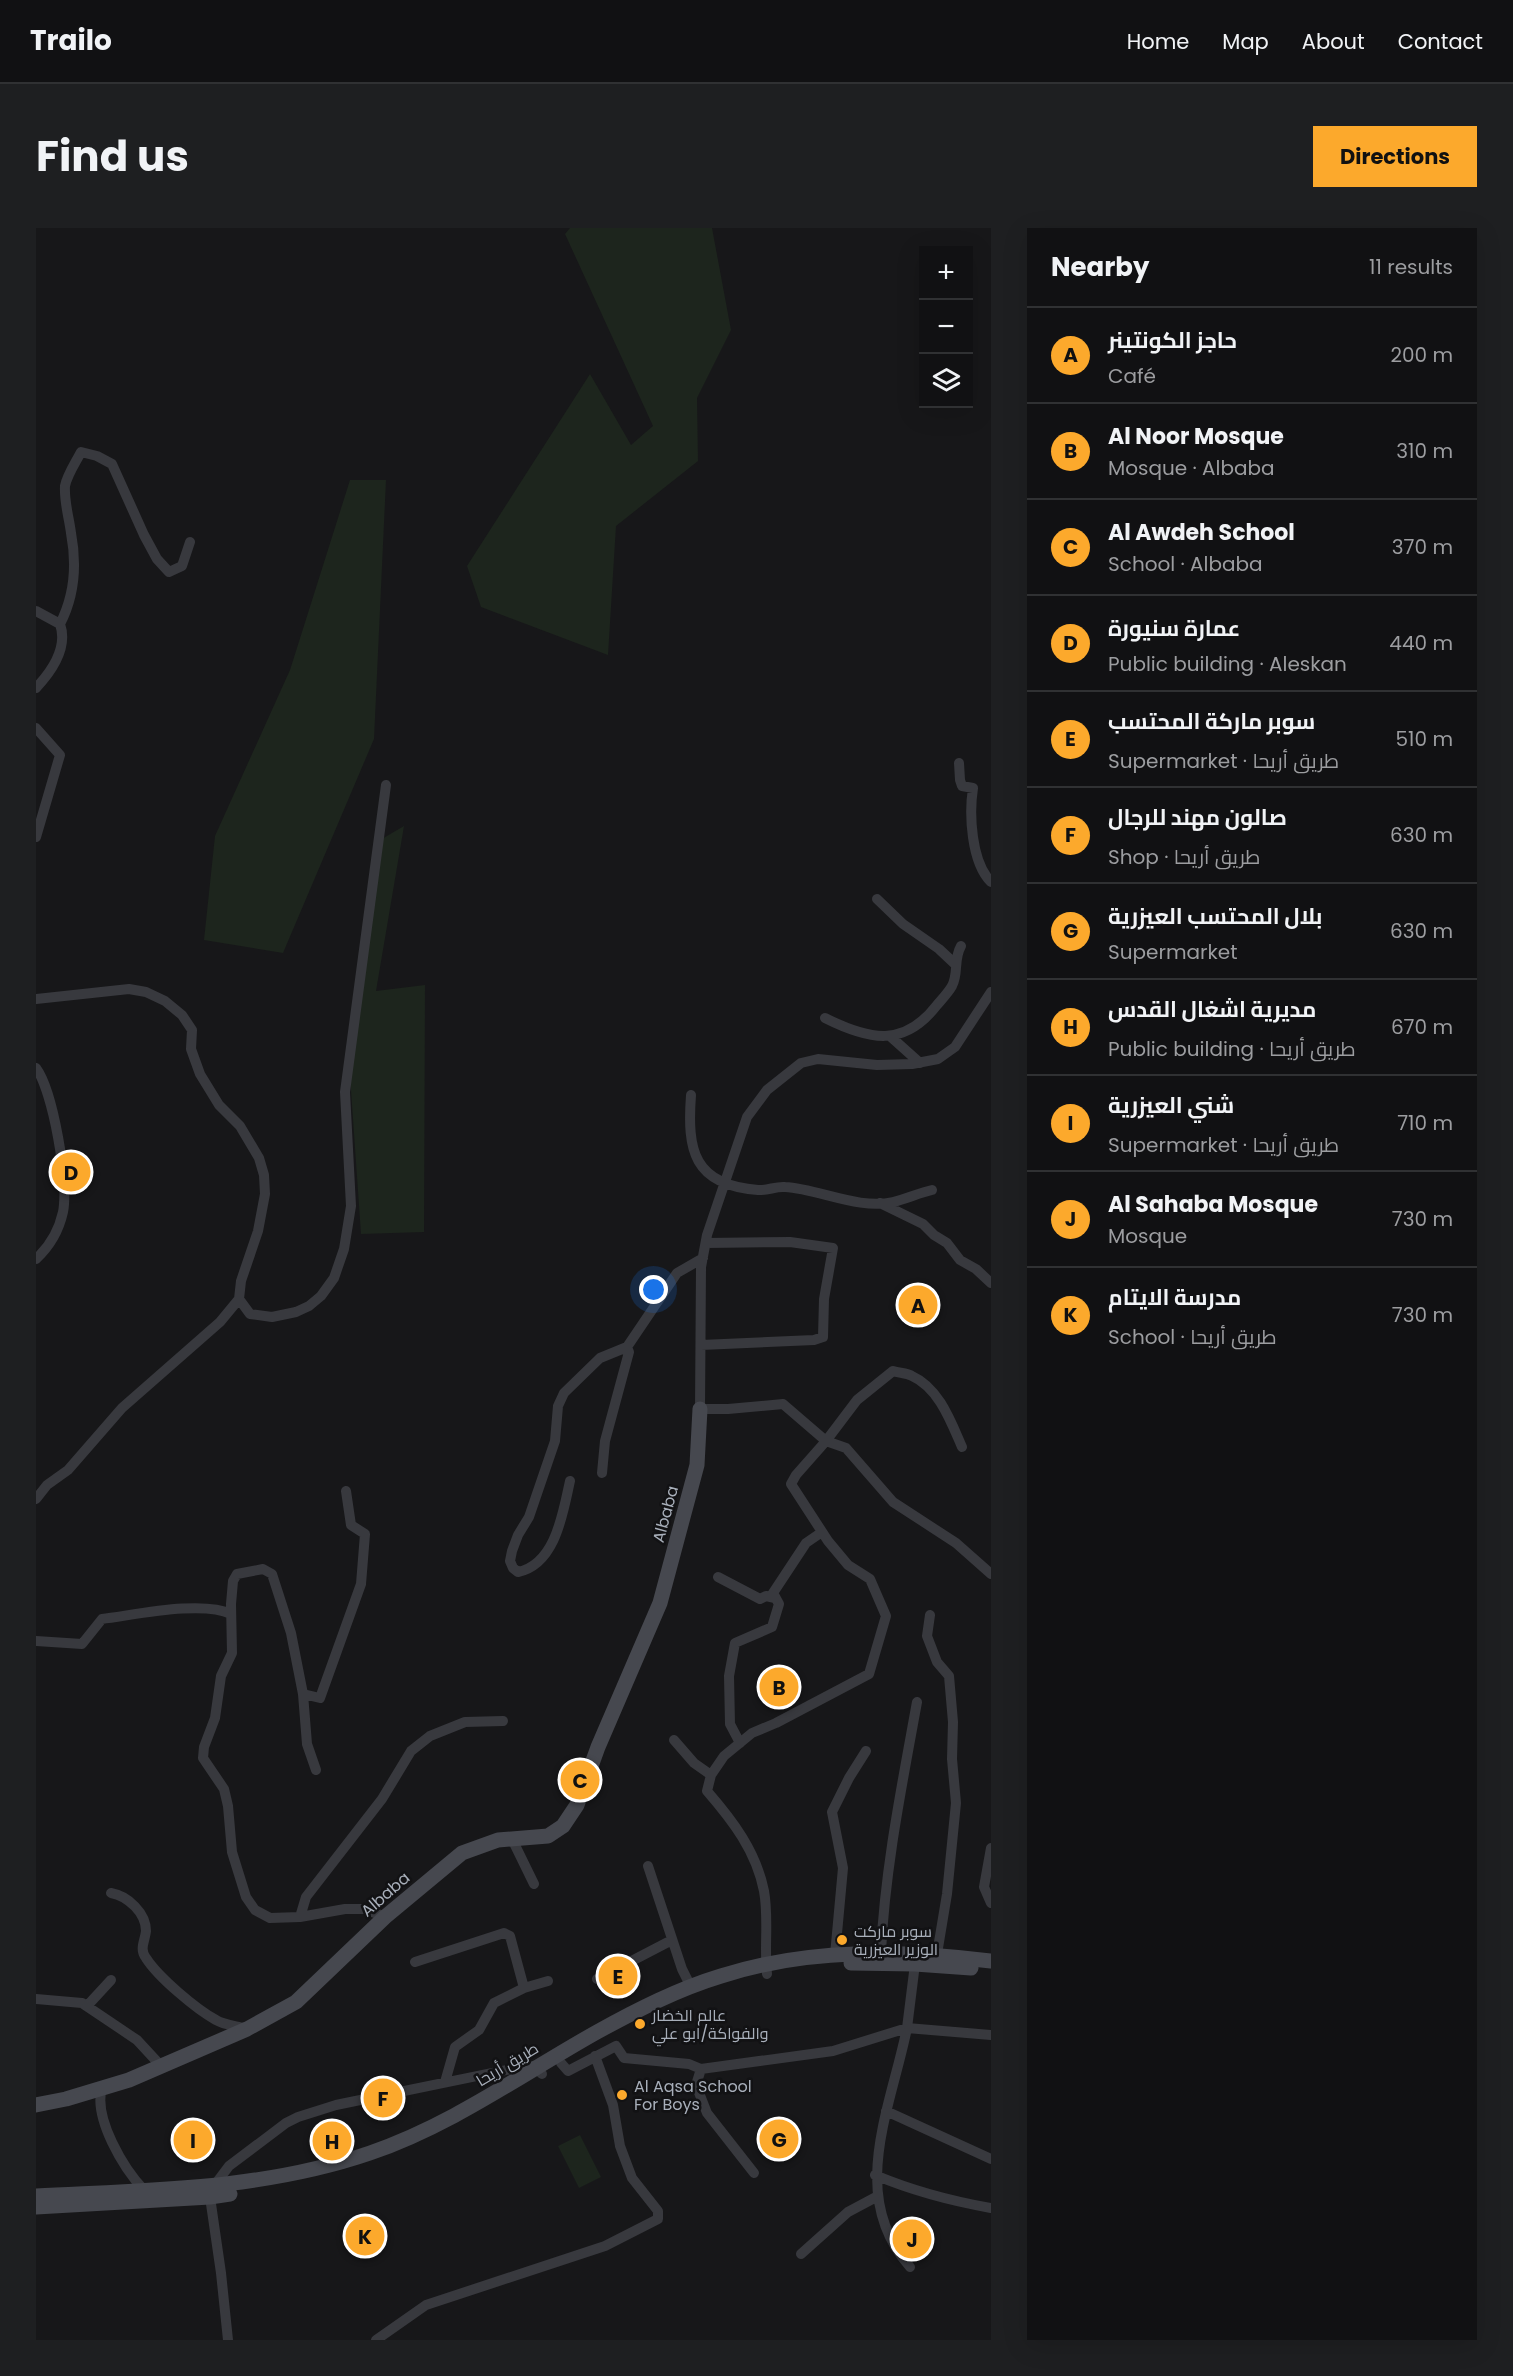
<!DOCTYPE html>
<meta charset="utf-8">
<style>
:root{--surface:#111113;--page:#1e1f21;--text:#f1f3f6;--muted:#9c9da0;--line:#303133;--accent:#fca92c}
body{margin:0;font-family:Poppins,Cairo,sans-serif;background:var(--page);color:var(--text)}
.controls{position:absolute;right:18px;top:18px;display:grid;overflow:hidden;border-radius:0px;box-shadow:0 6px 24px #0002}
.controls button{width:54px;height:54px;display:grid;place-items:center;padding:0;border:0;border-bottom:2px solid var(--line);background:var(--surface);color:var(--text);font:30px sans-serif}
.you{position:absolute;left:618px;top:1062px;width:21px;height:21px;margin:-15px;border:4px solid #fff;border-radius:50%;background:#1a73e8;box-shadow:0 0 0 9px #1a73e833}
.badge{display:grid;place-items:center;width:39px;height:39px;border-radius:50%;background:var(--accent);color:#111;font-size:20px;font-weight:700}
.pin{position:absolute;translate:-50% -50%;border:3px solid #fff;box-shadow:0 2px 6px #0006}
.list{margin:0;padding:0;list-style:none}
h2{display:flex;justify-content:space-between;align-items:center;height:78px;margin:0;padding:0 24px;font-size:26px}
h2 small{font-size:20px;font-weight:400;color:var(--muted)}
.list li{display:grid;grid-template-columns:39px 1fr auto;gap:18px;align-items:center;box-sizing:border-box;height:96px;padding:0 24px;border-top:2px solid var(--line)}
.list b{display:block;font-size:22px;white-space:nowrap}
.list p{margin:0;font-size:20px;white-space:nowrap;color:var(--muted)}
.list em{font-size:20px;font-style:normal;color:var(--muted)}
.icon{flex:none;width:33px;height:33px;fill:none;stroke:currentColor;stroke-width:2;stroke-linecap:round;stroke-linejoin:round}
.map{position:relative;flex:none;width:955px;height:2112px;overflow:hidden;border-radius:0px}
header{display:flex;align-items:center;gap:36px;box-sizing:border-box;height:84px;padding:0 30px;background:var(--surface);border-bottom:2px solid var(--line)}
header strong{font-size:28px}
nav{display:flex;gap:33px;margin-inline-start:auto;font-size:21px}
.intro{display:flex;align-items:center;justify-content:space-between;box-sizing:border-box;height:144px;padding:0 36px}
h1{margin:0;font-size:42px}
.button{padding:15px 27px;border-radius:0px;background:var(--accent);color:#111;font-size:21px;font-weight:700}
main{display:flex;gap:36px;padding:0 36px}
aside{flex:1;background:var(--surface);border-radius:0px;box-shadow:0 6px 24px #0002}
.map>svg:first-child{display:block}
</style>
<header>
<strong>Trailo</strong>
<nav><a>Home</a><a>Map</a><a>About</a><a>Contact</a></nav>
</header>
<div class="intro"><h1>Find us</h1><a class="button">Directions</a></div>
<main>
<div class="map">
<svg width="955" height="2112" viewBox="0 0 955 2112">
<rect width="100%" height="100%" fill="#171719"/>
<path fill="#1d251d" d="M534 0H676L695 102 661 170 662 233 580 298 572 427 445 379 431 338 554 146 595 217 617 198 529 6Z
M314 252H350L338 511 247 725 168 712 179 608 254 442Z
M368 598 340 763 389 757 388 1004 325 1006 312 819 339 615Z
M544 1907 565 1949 543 1960 522 1918Z"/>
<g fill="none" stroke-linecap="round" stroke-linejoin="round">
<path stroke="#38393e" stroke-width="10" d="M0 383 24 396C32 419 16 443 0 460
M24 396C39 367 41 337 35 305 33 289 28 274 29 258 31 247 40 234 45 224L61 228 76 236 108 307 121 331 133 344 146 338 154 314
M0 500 24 527 0 609
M923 535 924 552 926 558 937 560C933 586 935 634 955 654
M841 671 867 696 903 721 919 736
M0 771 93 761 110 764 129 773 146 787 156 802 155 821 164 846 183 877 204 898 223 930 228 947 229 966 222 1003 205 1053 203 1071 214 1086 236 1089 260 1084 273 1078 285 1068 298 1050 308 1021 315 978 309 864 350 557
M789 790C833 812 868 820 901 777 906 771 912 765 916 758 923 745 917 732 925 718
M855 809 884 835
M0 840C17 863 33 955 27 984 23 1002 13 1019 0 1031
M655 867C651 922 657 957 722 962 731 963 740 958 749 959 783 961 823 982 857 974 870 971 883 965 896 962
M844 975 887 996 898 1007 911 1015 924 1032 940 1041 955 1055
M665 1117 778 1112 787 1109 788 1071 797 1020 754 1014 670 1015
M926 1219C915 1194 903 1160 876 1148 871 1145 863 1145 857 1143L821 1172 790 1213 810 1220 857 1274 920 1315 955 1346
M566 1245 569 1213 593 1124 591 1119
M534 1253C527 1284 520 1336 482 1344L477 1340 474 1333 476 1323 482 1307 493 1289 519 1213 522 1178 528 1165 564 1130 591 1119 641 1045 667 1030
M310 1263 315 1297 329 1306 325 1356 284 1470 267 1466 255 1405 236 1346 227 1341 201 1346 197 1353 195 1376 196 1425 185 1448 179 1490 168 1519 167 1530 188 1561 192 1578 196 1624 210 1669 219 1682 234 1690 264 1689 309 1681H329L349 1689
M0 1271 11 1257 32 1242 86 1180 184 1094 203 1071
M682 1349 724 1371 730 1368 739 1370
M894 1387 891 1408 901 1434 913 1448 917 1494 916 1531 920 1575 911 1666 901 1726
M0 1413 46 1416 66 1391C99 1387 166 1372 195 1386
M267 1466 271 1516 280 1542
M638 1512 658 1535 675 1547
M704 1515 694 1496 693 1448 699 1415 736 1399 743 1376 737 1365 770 1315 786 1304
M476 1611 498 1656
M955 1620 948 1659 955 1675
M612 1638 646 1741 655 1759
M75 1665C92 1668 110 1685 110 1703 109 1713 103 1721 110 1730 122 1749 160 1781 180 1792 188 1797 201 1798 211 1801
M264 1689 270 1669 346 1571 375 1523 394 1508 429 1494 467 1493
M845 1724C849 1640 866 1557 881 1474
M799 1727 807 1640 796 1584 813 1550 830 1523
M379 1734 468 1705 474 1708 488 1760 458 1775 443 1802 419 1819 409 1854
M731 1746C728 1719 733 1690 728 1663 720 1623 697 1593 671 1563L675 1547 688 1528 716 1505 740 1495 833 1446 850 1388 834 1351 812 1337 792 1313 755 1256 760 1247 790 1213 747 1176 692 1181H664L665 1039 671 1007 711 889 731 862 765 835 782 831 841 837 876 836 902 831 919 819 955 764
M561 1751 636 1712
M488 1760 512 1753
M0 1771 46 1775 101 1812 126 1839
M51 1778 75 1752
M525 1835 532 1843 580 1818 588 1830 653 1836 665 1841 797 1823 871 1800 879 1736
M665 1841 660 1857 671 1885 718 1945
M66 1860C57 1890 88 1941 108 1962
M850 1883 955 1931
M839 1947C877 1963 915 1973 955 1980
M765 2026 812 1984 842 1968
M874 2039C811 1968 855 1880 871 1800L955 1807
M192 2112 185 2045 174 1969 178 1958 193 1938 250 1895 262 1889 300 1877 485 1839 498 1838 506 1846
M340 2112 390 2077 569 2018 622 1991V1983L596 1950 584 1918 577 1877 559 1828"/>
<path stroke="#46484f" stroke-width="15" d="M815 1735 879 1736 935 1740
M0 1877 30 1871 93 1852 211 1801 260 1774 349 1689 426 1625 462 1612 512 1608 527 1598 541 1577 562 1519 624 1375 661 1237 664 1181
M0 1968C113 1962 226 1962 334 1925 416 1897 486 1846 561 1804 601 1782 642 1761 685 1748 772 1720 866 1722 955 1733
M0 1979 174 1969 194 1966"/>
</g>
<g fill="#fca92c" stroke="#121214" stroke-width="2">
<circle cx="806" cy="1712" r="6"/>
<circle cx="604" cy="1796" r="6"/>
<circle cx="586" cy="1867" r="6"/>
</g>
<g text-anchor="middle" stroke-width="5" stroke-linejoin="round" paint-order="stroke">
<g font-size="16" fill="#a8afba" stroke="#121214">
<text transform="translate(629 1286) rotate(-75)" y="6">Albaba</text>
<text transform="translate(349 1666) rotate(-41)" y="6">Albaba</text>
<text transform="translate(471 1836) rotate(-31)" y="6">طريق أريحا</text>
</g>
<g font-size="16" fill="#a8afba" stroke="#121214" text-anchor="start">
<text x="818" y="1709">سوبر ماركت<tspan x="818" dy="18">الوزير العيزرية</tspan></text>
<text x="616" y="1793">عالم الخضار<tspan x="616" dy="18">والفواكة/ابو علي</tspan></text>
<text x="598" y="1864">Al Aqsa School<tspan x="598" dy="18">For Boys</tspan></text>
</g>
</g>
</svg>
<div class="controls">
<button>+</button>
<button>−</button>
<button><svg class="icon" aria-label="layers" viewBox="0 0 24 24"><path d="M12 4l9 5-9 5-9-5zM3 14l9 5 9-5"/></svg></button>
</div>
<div class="you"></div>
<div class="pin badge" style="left:882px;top:1077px">A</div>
<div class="pin badge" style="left:743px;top:1459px">B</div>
<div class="pin badge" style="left:544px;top:1552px">C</div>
<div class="pin badge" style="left:35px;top:944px">D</div>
<div class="pin badge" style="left:582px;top:1748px">E</div>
<div class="pin badge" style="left:347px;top:1870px">F</div>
<div class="pin badge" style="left:743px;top:1911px">G</div>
<div class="pin badge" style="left:296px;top:1913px">H</div>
<div class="pin badge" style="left:157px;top:1912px">I</div>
<div class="pin badge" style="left:876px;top:2011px">J</div>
<div class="pin badge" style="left:329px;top:2008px">K</div>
</div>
<aside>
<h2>Nearby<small>11 results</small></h2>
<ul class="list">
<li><span class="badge">A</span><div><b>حاجز الكونتينر</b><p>Café</p></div><em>200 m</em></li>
<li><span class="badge">B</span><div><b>Al Noor Mosque</b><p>Mosque · Albaba</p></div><em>310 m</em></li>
<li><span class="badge">C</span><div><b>Al Awdeh School</b><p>School · Albaba</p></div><em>370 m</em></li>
<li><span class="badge">D</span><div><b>عمارة سنيورة</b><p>Public building · Aleskan</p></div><em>440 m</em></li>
<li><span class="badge">E</span><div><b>سوبر ماركة المحتسب</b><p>Supermarket · طريق أريحا</p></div><em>510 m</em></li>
<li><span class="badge">F</span><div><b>صالون مهند للرجال</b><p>Shop · طريق أريحا</p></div><em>630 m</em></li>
<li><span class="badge">G</span><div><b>بلال المحتسب العيزرية</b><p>Supermarket</p></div><em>630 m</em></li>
<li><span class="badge">H</span><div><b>مديرية اشغال القدس</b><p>Public building · طريق أريحا</p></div><em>670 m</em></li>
<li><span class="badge">I</span><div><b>شني العيزرية</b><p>Supermarket · طريق أريحا</p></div><em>710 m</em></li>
<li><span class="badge">J</span><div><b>Al Sahaba Mosque</b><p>Mosque</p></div><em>730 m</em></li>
<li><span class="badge">K</span><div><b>مدرسة الايتام</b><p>School · طريق أريحا</p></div><em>730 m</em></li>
</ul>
</aside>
</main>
